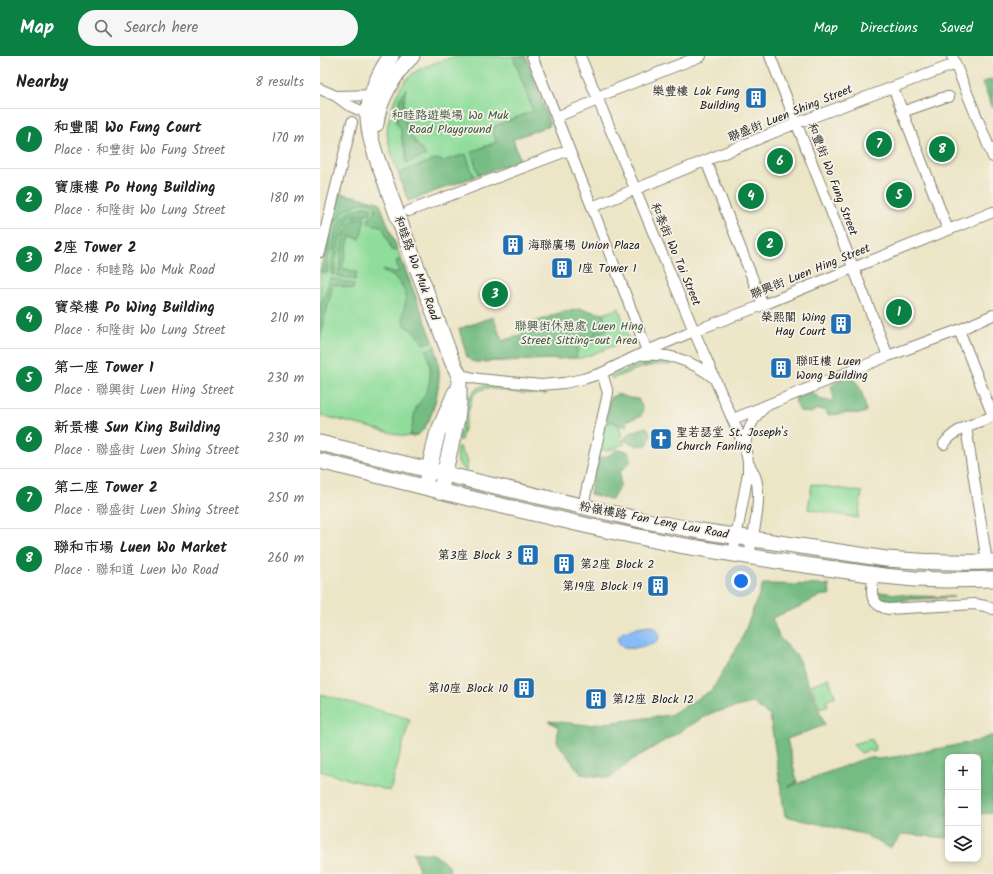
<!DOCTYPE html>
<meta charset="utf-8">
<style>
:root{--surface:#fff;--page:#f6f6f6;--text:#202124;--muted:#757577;--line:#e0e0e0;--accent:#0b8043}
body{margin:0;font-family:Kalam,"LXGW WenKai TC",sans-serif;background:var(--page);color:var(--text)}
.controls{position:absolute;right:12px;bottom:12px;display:grid;overflow:hidden;border-radius:8px;box-shadow:0 2px 6px #0003}
.controls button{width:36px;height:36px;display:grid;place-items:center;padding:0;border:0;border-bottom:1px solid var(--line);background:var(--surface);color:var(--text);font:20px sans-serif}
.you{position:absolute;left:421px;top:525px;width:14px;height:14px;margin:-10px;border:3px solid #fff;border-radius:50%;background:#1a73e8;box-shadow:0 0 0 6px #1a73e833}
.badge{display:grid;place-items:center;width:26px;height:26px;border-radius:50%;background:var(--accent);color:#fff;font-size:13px;font-weight:700}
.pin{position:absolute;translate:-50% -50%;border:2px solid #fff;box-shadow:0 1px 4px #0006}
.list{margin:0;padding:0;list-style:none}
h2{display:flex;justify-content:space-between;align-items:center;height:52px;margin:0;padding:0 16px;font-size:17px}
h2 small{font-size:13px;font-weight:400;color:var(--muted)}
.list li{display:grid;grid-template-columns:26px 1fr auto;gap:12px;align-items:center;box-sizing:border-box;height:60px;padding:0 16px;border-top:1px solid var(--line)}
.list b{display:block;font-size:15px;white-space:nowrap}
.list p{margin:0;font-size:13px;white-space:nowrap;color:var(--muted)}
.list em{font-size:13px;font-style:normal;color:var(--muted)}
.icon{flex:none;width:22px;height:22px;fill:none;stroke:currentColor;stroke-width:2;stroke-linecap:round;stroke-linejoin:round}
.map{position:relative;flex:none;width:673px;height:818px;overflow:hidden}
header{display:flex;align-items:center;gap:24px;box-sizing:border-box;height:56px;padding:0 20px;background:var(--accent);color:#fff}
header strong{font-size:19px}
nav{display:flex;gap:22px;margin-inline-start:auto;font-size:14px}
.search{width:280px;height:36px;background:var(--page);display:flex;align-items:center;gap:10px;box-sizing:border-box;padding:0 14px;border-radius:22px;color:var(--muted);font-size:15px}
main{display:flex}
aside{flex:1;background:var(--surface)}
.map>svg:first-child{display:block}
</style>
<header>
<strong>Map</strong>
<div class="search"><svg class="icon" aria-label="search" viewBox="0 0 24 24"><circle cx="10" cy="10" r="6"/><path d="M15 15l6 6"/></svg>Search here</div>
<nav><a>Map</a><a>Directions</a><a>Saved</a></nav>
</header>
<main>
<aside>
<h2>Nearby<small>8 results</small></h2>
<ul class="list">
<li><span class="badge">1</span><div><b>和豐閣 Wo Fung Court</b><p>Place · 和豐街 Wo Fung Street</p></div><em>170 m</em></li>
<li><span class="badge">2</span><div><b>寶康樓 Po Hong Building</b><p>Place · 和隆街 Wo Lung Street</p></div><em>180 m</em></li>
<li><span class="badge">3</span><div><b>2座 Tower 2</b><p>Place · 和睦路 Wo Muk Road</p></div><em>210 m</em></li>
<li><span class="badge">4</span><div><b>寶榮樓 Po Wing Building</b><p>Place · 和隆街 Wo Lung Street</p></div><em>210 m</em></li>
<li><span class="badge">5</span><div><b>第一座 Tower 1</b><p>Place · 聯興街 Luen Hing Street</p></div><em>230 m</em></li>
<li><span class="badge">6</span><div><b>新景樓 Sun King Building</b><p>Place · 聯盛街 Luen Shing Street</p></div><em>230 m</em></li>
<li><span class="badge">7</span><div><b>第二座 Tower 2</b><p>Place · 聯盛街 Luen Shing Street</p></div><em>250 m</em></li>
<li><span class="badge">8</span><div><b>聯和市場 Luen Wo Market</b><p>Place · 聯和道 Luen Wo Road</p></div><em>260 m</em></li>
</ul>
</aside>
<div class="map">
<svg width="673" height="818" viewBox="0 0 673 818">
<rect width="100%" height="100%" fill="#f7f3e8"/>
<filter id="ink" filterUnits="userSpaceOnUse"><feTurbulence type="fractalNoise" baseFrequency=".025" numOctaves="2"/><feDisplacementMap in="SourceGraphic" scale="8" xChannelSelector="R" yChannelSelector="G"/><feConvolveMatrix kernelMatrix="1 2 1 2 8 2 1 2 1" color-interpolation-filters="sRGB"/></filter>
<filter id="wash" filterUnits="userSpaceOnUse"><feTurbulence type="fractalNoise" baseFrequency=".012" numOctaves="4" result="noise"/><feDisplacementMap in="SourceGraphic" scale="16" xChannelSelector="R" yChannelSelector="G"/><feGaussianBlur stdDeviation="0.9" result="paint"/><feColorMatrix in="noise" values="0 0 0 0 0 0 0 0 0 0 0 0 0 0 0 0 0 1.4 0 .05"/><feComposite in="paint" operator="in"/></filter>
<g filter="url(#wash)">
<rect width="100%" height="100%" fill="#ece5c6"/>
<path fill="#90dd9b" stroke="#567c5c" d="M135 0H206L230 69 193 83 200 103 88 145C82 126 69 97 67 78 67 72 68 65 70 60 74 41 81 25 98 14 106 9 125 4 135 0Z
M19 137 59 146 115 291C117 300 119 309 119 319 119 334 111 372 97 379 93 381 88 380 84 380L0 359V216Z
M299 252 309 284 270 299 261 302 156 306 151 305 139 273 173 261 182 285 204 278 254 254 260 253 283 258Z
M342 305 351 306V309C329 306 312 315 292 323L291 320C308 314 324 306 342 305Z
M167 329 201 334 223 335 227 338 201 337 167 332 158 335 154 338 152 342 141 384H138L149 341C154 334 159 330 167 329Z
M292 365 299 369 300 372 304 388 287 395 279 393 284 367Z
M137 391H140L142 396 148 405 146 415C136 407 136 402 137 391Z
M492 428 542 436 538 462 488 453Z
M509 622 515 641 506 645 508 649 500 652 491 629Z
M0 638 90 663 70 735 0 715Z
M552 683 556 695 552 696 549 694 541 697 532 688Z"/>
<path fill="#74bc83" stroke="#486c50" d="M193 0H206L230 69 193 83 199 104 159 119 151 96 176 86 172 71 213 55Z
M671 23 673 25V52L662 27Z
M86 32C80 61 86 77 106 99L86 107V96L82 84 81 74 76 66 80 42Z
M146 98 154 121 88 145 79 117 116 103 123 105Z
M19 137 59 146 77 193 72 195 63 171 48 167 49 162C55 159 59 151 51 147 48 146 45 147 42 147 27 150 16 161 11 176L7 217 0 216Z
M47 150 51 151 52 153 51 157C44 159 36 158 30 162 19 170 16 206 15 219L11 218C16 186 6 158 47 150Z
M45 161 40 183 30 180 22 212 37 216 35 224 18 220C20 208 22 178 28 169 32 163 39 161 45 161Z
M81 203 113 285 103 288C101 285 99 281 96 278 91 274 85 271 83 265 82 259 84 254 85 249 88 233 78 220 63 216V213L73 217 79 215 76 205Z
M10 222 34 228 33 233 13 228 0 282V250L6 236Z
M260 253 283 258 288 275 275 277V283L265 281H260L256 302 156 306 151 305 147 301 139 273 173 261 182 285 203 278 202 271 247 254 250 255 254 254Z
M115 291C117 300 119 309 119 319 119 333 112 366 101 376 98 379 94 380 90 380 92 373 94 357 97 350 99 347 101 345 103 342 112 327 112 311 106 294Z
M531 321C542 330 544 343 546 356L540 358 531 357 508 359 505 355 498 353 491 357 482 356 477 352 475 341 491 335 502 344 512 345 514 341 511 330 519 324 528 323Z
M297 338 310 342 318 343 323 352 321 360 306 365 307 370 299 369 292 365 286 368 290 342Z
M327 371 331 379 327 389 317 390 304 384C308 375 318 374 327 371Z
M296 394H305C306 395 309 396 310 399 313 405 305 412 300 415V430L295 438 292 444 270 438 277 402 288 400Z
M443 528 509 529 510 539H502L481 550 452 562 459 581 477 600 505 669 467 683 477 726 468 731 549 701 559 703 581 700 657 685 673 679V757L658 758V701H628V782L583 778 570 792 543 778 465 760 450 660 433 647 391 657 312 704 290 722 261 718 237 686 238 671 228 665 269 669 350 659 392 634 421 585Z
M559 536 593 540 634 541 569 545C563 544 560 541 559 536Z
M93 796 114 798 129 810 130 818H95L99 813Z"/>
<path fill="#88bbf6" stroke="#526c89" d="M328 570C337 570 344 581 335 587 330 590 306 595 302 591 299 589 298 586 298 583 300 573 321 572 328 570Z"/>
</g>
<g filter="url(#ink)">
<g fill="none" stroke-linecap="round" stroke-linejoin="round">
<g stroke="#848071" stroke-width="12">
<path id="street" d="M212 0 272 151 327 295
M260 0 374 275 425 392 428 405V417L413 498
M450 0 568 300
M632 0 673 101
M573 31 628 174
M0 33 16 40 28 49 48 58 53 59
M16 40 58 39
M277 41 381 0
M582 56 625 41H629
M236 61 273 46
M386 105 443 249
M272 151 477 67 635 8
M89 155 249 94
M0 196 32 66
M639 274 673 360
M324 299C350 297 374 306 394 322
M139 319 159 323 221 329 244 327 263 323 282 317 327 295 374 275 443 249 533 212 673 156
M413 363 568 300 639 274 673 259
M646 371 667 506
M624 388C636 371 656 368 673 360
M425 390C427 375 432 362 444 352
M428 407C432 413 436 420 437 427 441 450 433 477 429 500
M263 450 288 337 282 317
M554 518C551 535 548 548 568 553L655 548 665 550 673 553"/>
</g>
<g stroke="#848071" stroke-width="17">
<path id="secondary" d="M71 0C59 16 49 40 48 59 48 84 60 110 68 133 88 190 111 247 132 305L139 319V346L137 363 122 428
M56 68C58 45 75 16 92 0
M0 387 158 426 321 464 381 475 566 503C602 506 637 507 673 506
M0 405 140 440 290 475 359 489 464 506 564 520 595 523 625 524 673 523
M107 422 117 379 135 337"/>
</g>
<use href="#street" stroke="#fff" stroke-width="10"/>
<use href="#secondary" stroke="#fff" stroke-width="15"/>
</g>
</g>
<defs>
<g id="building-square" transform="scale(1.15)"><rect x="-9" y="-9" width="18" height="18" rx="4" fill="#1f6fb2" stroke="#f7f3e8"/><path d="M-4-6H4V6H1V3H-1V6H-4ZM-2.5-4.3h1.7v1.8h-1.7ZM.8-4.3h1.7v1.8H.8ZM-2.5-1h1.7V.8h-1.7ZM.8-1h1.7V.8H.8Z" fill="#fff"/></g>
<g id="church-square" transform="scale(1.15)"><rect x="-9" y="-9" width="18" height="18" rx="4" fill="#1f6fb2" stroke="#f7f3e8"/><path d="M-1.2-6h2.4v3.5h3.3v2.4h-3.3V6h-2.4V-.1h-3.3v-2.4h3.3Z" fill="#fff"/></g>
</defs>
<g fill-rule="evenodd">
<use href="#building-square" x="436" y="42"/>
<use href="#building-square" x="193" y="189"/>
<use href="#building-square" x="242" y="212"/>
<use href="#building-square" x="521" y="268"/>
<use href="#building-square" x="461" y="312"/>
<use href="#church-square" x="341" y="383"/>
<use href="#building-square" x="208" y="499"/>
<use href="#building-square" x="244" y="508"/>
<use href="#building-square" x="338" y="530"/>
<use href="#building-square" x="204" y="632"/>
<use href="#building-square" x="276" y="643"/>
</g>
<g text-anchor="middle" stroke-width="3.5" stroke-linejoin="round" paint-order="stroke">
<g font-size="12" fill="#1c1c1c" stroke="#f7f3e8" text-anchor="start">
<text x="420" y="39" text-anchor="end">樂豐樓 Lok Fung<tspan x="420" dy="14">Building</tspan></text>
<text x="208" y="193">海聯廣場 Union Plaza</text>
<text x="258" y="216">1座 Tower 1</text>
<text x="506" y="265" text-anchor="end">榮熙閣 Wing<tspan x="506" dy="14">Hay Court</tspan></text>
<text x="476" y="309">聯旺樓 Luen<tspan x="476" dy="14">Wong Building</tspan></text>
<text x="356" y="380">聖若瑟堂 St. Joseph's<tspan x="356" dy="14">Church Fanling</tspan></text>
<text x="192" y="503" text-anchor="end">第3座 Block 3</text>
<text x="260" y="512">第2座 Block 2</text>
<text x="322" y="534" text-anchor="end">第19座 Block 19</text>
<text x="188" y="636" text-anchor="end">第10座 Block 10</text>
<text x="292" y="647">第12座 Block 12</text>
</g>
<g font-size="12" fill="#1c1c1c" stroke="#f7f3e8">
<text transform="translate(470 57) rotate(-22)" y="4">聯盛街 Luen Shing Street</text>
<text transform="translate(513 123) rotate(69)" y="4">和豐街 Wo Fung Street</text>
<text transform="translate(356 198) rotate(67)" y="4">和泰街 Wo Tai Street</text>
<text transform="translate(97 212) rotate(70)" y="4">和睦路 Wo Muk Road</text>
<text transform="translate(490 215) rotate(-22)" y="4">聯興街 Luen Hing Street</text>
<text transform="translate(334 464) rotate(11)" y="4">粉嶺樓路 Fan Leng Lau Road</text>
</g>
<g font-size="12" fill="#3f5642" stroke="#f7f3e8">
<text x="130" y="63">和睦路遊樂場 Wo Muk<tspan x="130" dy="14">Road Playground</tspan></text>
<text x="259" y="274">聯興街休憩處 Luen Hing<tspan x="259" dy="14">Street Sitting-out Area</tspan></text>
</g>
</g>
</svg>
<div class="controls">
<button>+</button>
<button>−</button>
<button><svg class="icon" aria-label="layers" viewBox="0 0 24 24"><path d="M12 4l9 5-9 5-9-5zM3 14l9 5 9-5"/></svg></button>
</div>
<div class="you"></div>
<div class="pin badge" style="left:579px;top:256px">1</div>
<div class="pin badge" style="left:450px;top:188px">2</div>
<div class="pin badge" style="left:175px;top:238px">3</div>
<div class="pin badge" style="left:431px;top:140px">4</div>
<div class="pin badge" style="left:579px;top:139px">5</div>
<div class="pin badge" style="left:460px;top:105px">6</div>
<div class="pin badge" style="left:559px;top:88px">7</div>
<div class="pin badge" style="left:622px;top:93px">8</div>
</div>
</main>
